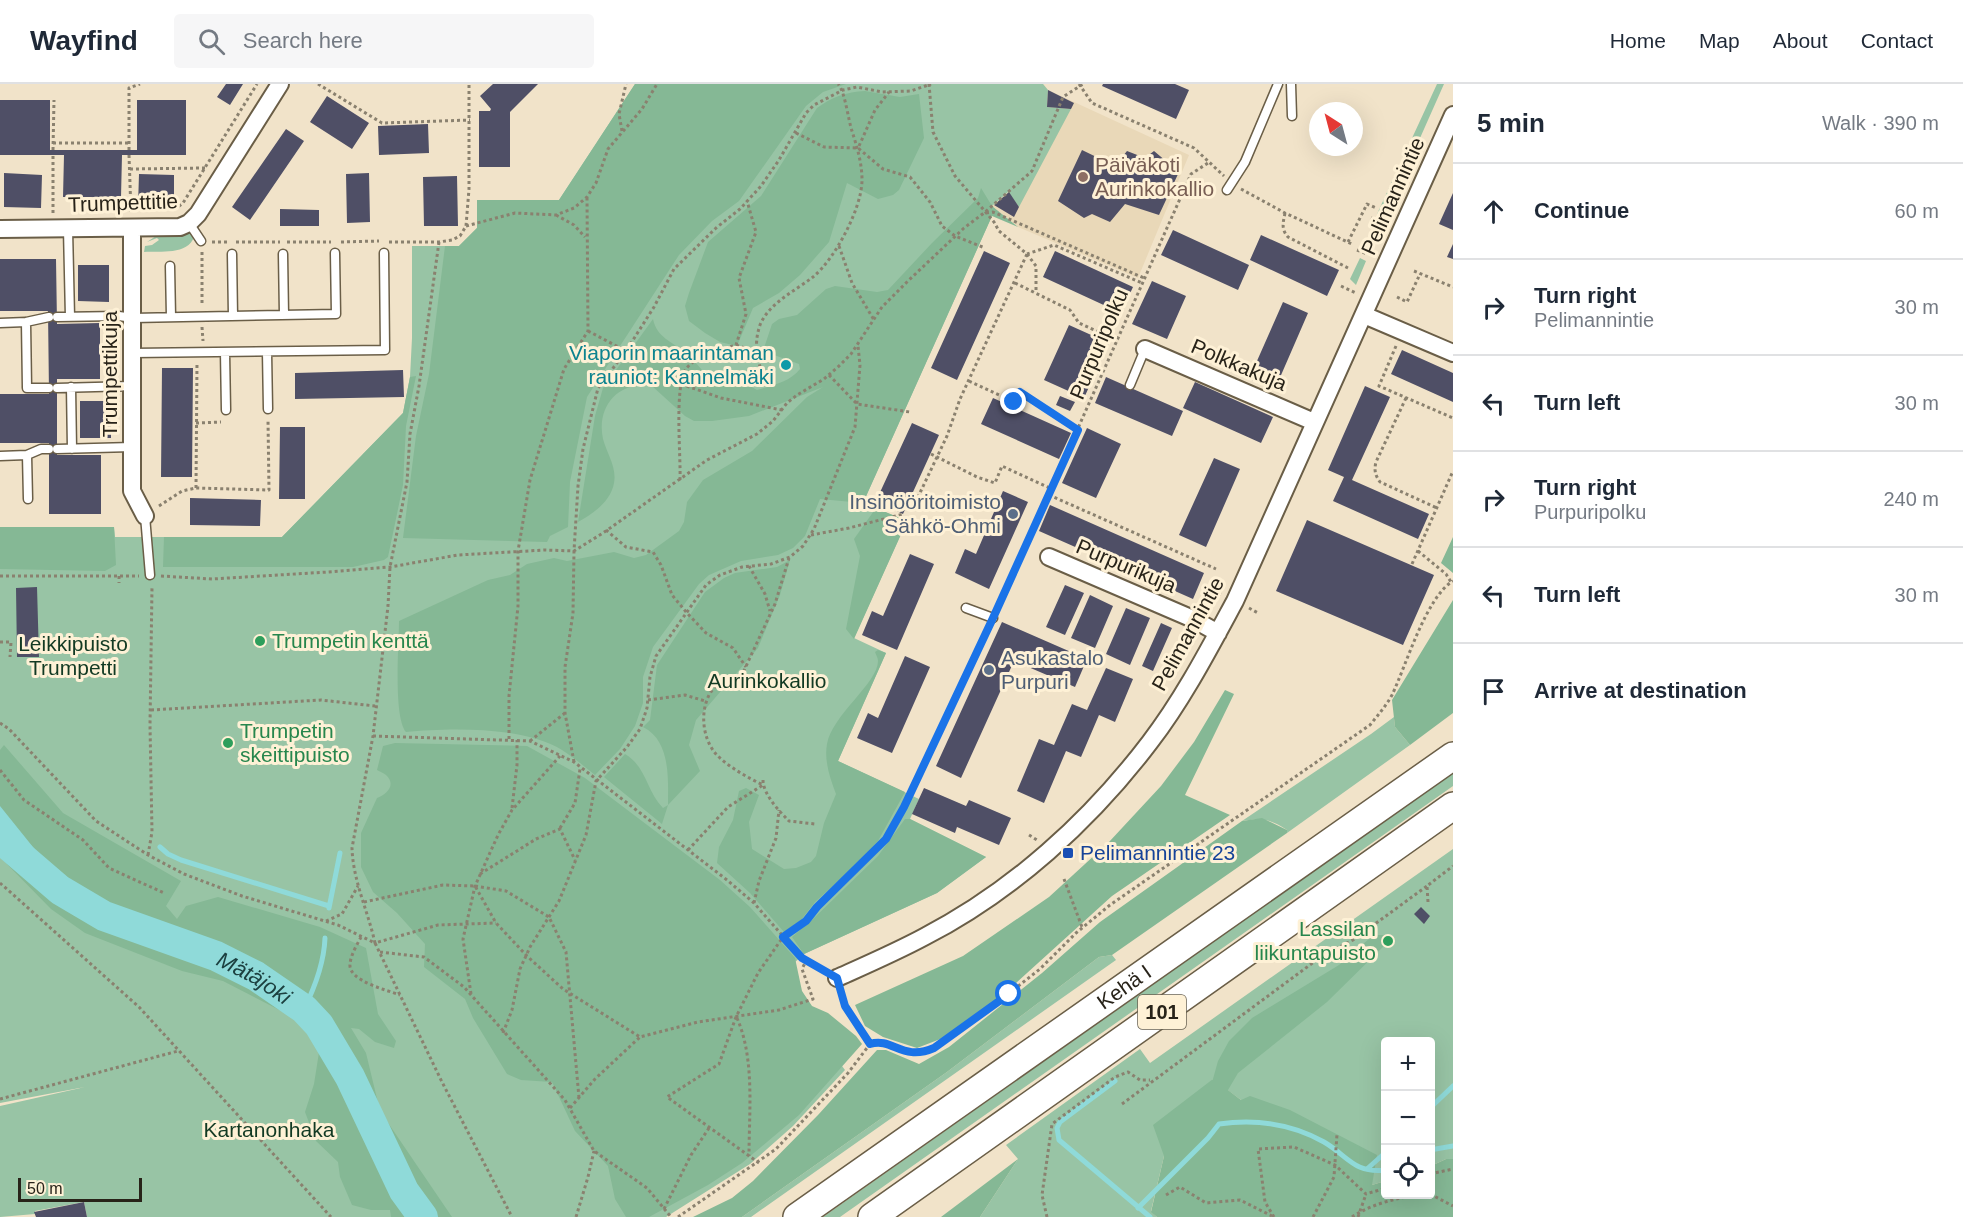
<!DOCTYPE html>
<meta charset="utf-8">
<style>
:root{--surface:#fff;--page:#f6f6f7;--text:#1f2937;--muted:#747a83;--line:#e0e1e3}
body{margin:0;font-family:Helvetica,sans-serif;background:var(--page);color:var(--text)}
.controls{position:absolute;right:18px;bottom:18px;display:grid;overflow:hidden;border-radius:6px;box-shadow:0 6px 24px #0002}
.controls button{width:54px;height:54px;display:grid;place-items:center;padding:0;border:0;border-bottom:2px solid var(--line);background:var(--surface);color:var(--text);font:30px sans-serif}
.compass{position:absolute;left:1309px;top:18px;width:54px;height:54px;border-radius:50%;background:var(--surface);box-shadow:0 6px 24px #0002;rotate:324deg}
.scale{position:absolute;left:18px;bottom:15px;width:124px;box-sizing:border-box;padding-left:6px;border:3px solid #282319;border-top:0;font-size:16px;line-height:21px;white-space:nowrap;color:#282319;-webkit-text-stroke:4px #fef1d6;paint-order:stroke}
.stop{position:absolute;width:18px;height:18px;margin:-14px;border:4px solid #1a73e8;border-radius:50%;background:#fff}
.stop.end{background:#1a73e8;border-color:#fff;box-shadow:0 2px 6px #0008}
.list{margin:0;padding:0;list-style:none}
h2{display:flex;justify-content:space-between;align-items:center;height:78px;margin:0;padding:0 24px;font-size:26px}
h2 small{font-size:20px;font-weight:400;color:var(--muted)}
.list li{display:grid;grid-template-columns:39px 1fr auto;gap:18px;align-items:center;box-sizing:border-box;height:96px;padding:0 24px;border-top:2px solid var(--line)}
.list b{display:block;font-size:22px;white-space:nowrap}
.list p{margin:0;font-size:20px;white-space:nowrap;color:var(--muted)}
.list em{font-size:20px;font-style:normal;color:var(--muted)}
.icon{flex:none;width:33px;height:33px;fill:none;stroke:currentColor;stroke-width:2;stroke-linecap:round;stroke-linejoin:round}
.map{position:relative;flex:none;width:1453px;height:1133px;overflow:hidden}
header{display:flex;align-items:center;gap:36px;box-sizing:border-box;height:84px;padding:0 30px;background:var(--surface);border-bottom:2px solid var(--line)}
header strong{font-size:28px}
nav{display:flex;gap:33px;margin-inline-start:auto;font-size:21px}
.search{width:420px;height:54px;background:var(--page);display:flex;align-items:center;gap:15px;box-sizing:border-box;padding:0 21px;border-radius:6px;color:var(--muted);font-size:22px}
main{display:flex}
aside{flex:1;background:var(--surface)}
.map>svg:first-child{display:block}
</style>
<header>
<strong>Wayfind</strong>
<div class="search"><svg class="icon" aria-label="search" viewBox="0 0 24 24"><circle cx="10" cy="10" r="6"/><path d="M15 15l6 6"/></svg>Search here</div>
<nav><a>Home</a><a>Map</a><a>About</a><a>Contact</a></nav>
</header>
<main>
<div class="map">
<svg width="1453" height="1133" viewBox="0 0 1453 1133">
<rect width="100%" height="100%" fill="#f1e3c9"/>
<path fill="#e9d8b8" d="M963 0H1043L1048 6 1189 71 1138 194 1018 143 992 122Z"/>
<path fill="#98c4a5" d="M635 0H1043L1048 6 1047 23 1071 25 1019 123 1008 108 992 122V132L863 419 907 437 854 554 886 569 838 677 919 715 910 735 986 773 937 809 804 870 783 889 809 938 845 986 793 1042 750 1080 666 1133H87L84 1118 35 1127V1130L0 1133V1022L85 1003 0 1019V443H114L115 453H282L403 329 410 293 412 254V162H459L477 144V116H559Z
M1437 0H1444L1385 133 1377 130Z
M190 147 194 153C188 171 160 167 144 168L145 162 152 161 159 156 157 154 147 158 156 152H176Z
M1360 174 1366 177 1356 201 1350 195Z
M1394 633 1395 643 1410 661 1287 749V746C1270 735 1262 734 1242 737L1371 650Z
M1453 689V702L840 1133H823Z
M1453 765V1075H1446L1431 1082 1430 958H1386L1385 1097 1372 1101 1241 1016 1213 995 1164 1072 1151 1127 1157 1133H980L1018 1075 1006 1061 1140 965 1150 979Z
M1112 871 1116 876 751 1133H742L947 988 1099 873Z"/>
<path fill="#85b895" d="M635 0H846L823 8 806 22 739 117 712 137 679 171 587 313 570 398 568 443 550 452 547 458 403 454 416 352 429 290 445 162H459L477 144V116H559Z
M865 7 900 13 919 10 924 54 899 106 893 111 878 115 847 99 829 158 800 191 779 209 753 224 737 262 720 258 705 249 689 237 685 222 689 209 708 158 761 112 817 24C832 13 846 8 865 7Z
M981 104 992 122 1018 143 992 132 863 419 820 415 805 452 793 464 778 471 741 477 709 491 699 500 653 563 643 593V619L635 642 620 665 595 691C584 682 573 673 562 666 524 642 449 644 406 648 393 632 399 560 399 537L488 496 510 491 527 480 554 474 567 477 614 468 634 474 646 471 679 447 684 438 687 418 703 396 752 367 807 313 823 303 749 332 712 337H694L685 332 652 302C619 296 596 322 603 355 607 370 617 383 614 399 611 417 593 430 578 438L595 332 603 304 653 235C657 254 672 257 685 269 695 277 703 287 711 297L736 294 757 306C773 301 790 298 800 285L799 280 763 267 772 240 779 235 797 231 826 205 835 202 877 208 888 206 932 159 978 114Z
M416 292 406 342 403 401 388 473 384 476 353 483H163L164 453H282L403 329 410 293Z
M876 424 907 437 854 555 846 545 860 472 854 455Z
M0 443H114L116 481 105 487 0 485Z
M1453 453V489L1441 479Z
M790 476 780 511 758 564 696 636 689 661 700 687 668 721 662 740 604 693 625 670C647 683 646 707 663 724L668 721C668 695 671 657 643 643L650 636 657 581 705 508 724 494 735 489 777 483Z
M1453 516V629L1410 661 1395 643 1392 616Z
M878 566 886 569 838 677 905 708 878 757 854 783 815 818 801 836 784 848 750 809 717 779 719 763 733 736 739 707 746 704 759 711 749 738 752 765 784 785 796 784 811 778 816 772 824 739 836 710C830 694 824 677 827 660 832 631 878 599 878 577 878 574 876 571 875 568Z
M1225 606 1234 610 1185 711 1230 731 1112 812 1005 909 943 954 917 964 883 953 865 942 855 921 963 872 1049 813 1109 758 1161 702 1194 658Z
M395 659 527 662 585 694 720 796 750 823 795 874 802 907 812 922 828 929 856 952 862 960 799 1031 742 1079 708 1101 649 1133H626L615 1115 608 1082 575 1047 552 998 521 996 507 990 473 934 465 915 424 883 425 860 397 829 373 808 361 783V749L377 714C386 711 397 701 386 691 384 689 380 688 377 686L383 662Z
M4 661 63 729 181 797 166 822 177 835 186 822 218 813 320 843 366 864 378 930 396 957 394 964 375 958 359 945 351 944 366 969 380 1027 452 1133H391L390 1126H371L352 1121 340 1093 338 1078 316 1057 305 1028 314 1000 320 962 310 948 291 932 223 897 182 887 85 849 51 825 0 773V666Z
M1262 734 1287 746V749L1112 871 1099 873 947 988 742 1133H693L732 1114 753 1097 818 1031 877 966H886L919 980 949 963 1042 889 1100 838 1242 737Z
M905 735H910L986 773 937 809 804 870 792 853 812 836 878 772Z
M1377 851H1386V860L1327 918 1238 989 1228 1006 1241 1016 1250 1012 1290 1026 1377 1071 1372 1101 1385 1097 1386 1110H1430L1431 1082 1446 1075H1453V1133H1157L1151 1128 1164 1072 1153 1041 1213 995 1218 977 1229 957 1252 934 1339 881 1370 854Z
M1018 1075 980 1133H941Z"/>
<path fill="#8fdad9" d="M0 722 41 773 67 793 54 816 34 802 0 768Z"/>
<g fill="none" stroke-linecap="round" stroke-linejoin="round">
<path stroke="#8fdad9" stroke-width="5" d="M160 763 168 770 181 776 329 822
M329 824 340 769
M304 925C315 903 324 879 325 854
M1115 997 1060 1038 1057 1044 1059 1056 1150 1133
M1430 1024 1453 1002
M1430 1066 1453 1062
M1367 1085 1386 1068
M1138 1124 1208 1054 1219 1040C1255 1035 1292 1040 1324 1058 1348 1072 1354 1090 1386 1086"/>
<path stroke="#8fdad9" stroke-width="30" id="s1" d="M0 748 10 763 60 806 104 832 216 872 256 892 304 925 319 941 350 993 404 1107 423 1133"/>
</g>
<path fill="#4f4f66" d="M226 0H243L230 21 217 13Z
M493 0H538L510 28V83H479V27H490L491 25 480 12Z
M1103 0H1175L1189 6 1176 35 1102 2Z
M1048 6 1074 19 1071 25 1047 23Z
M327 12 369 39 352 65 310 38Z
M0 16H50V66H137V16H186V71H122L121 113H63L64 71H0Z
M428 40 429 69 379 71 378 42Z
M286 45 304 57 250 136 232 123Z
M1082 66 1115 82 1127 67 1145 74 1154 67 1179 88 1159 131 1125 120 1110 138 1092 130 1084 134 1058 117Z
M4 89 42 91 41 124 4 123Z
M369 89 370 138 347 139 346 90Z
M139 90 174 91V113H166V122H138Z
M457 92 458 142H424L423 93Z
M1009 108 1019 123 1014 133 994 121Z
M1453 109V146L1439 140Z
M280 125 319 126V142H280Z
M1173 146 1249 181 1238 206 1161 171Z
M1261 151 1339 186 1327 212 1250 176Z
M1453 160V175L1447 173Z
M984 167 1010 179 957 296 931 284Z
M1055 167 1133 203 1121 229 1043 193Z
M0 175H56L57 240 100 239V295H57V371H101V430H49V359H0V310H49L48 227H0Z
M78 181H109V218L78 217Z
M1152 197 1186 212 1167 255 1132 240Z
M1283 218 1308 229 1275 305 1249 295Z
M1069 241 1109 259 1084 314 1044 296Z
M1402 266 1453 289V318L1391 290Z
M162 284H193L192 393H161Z
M403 286 404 313 295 315V289Z
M1106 293 1183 327 1172 352 1095 319Z
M1195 298 1273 333 1261 359 1183 324Z
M1365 302 1390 313 1352 396 1429 430 1418 455 1333 417 1344 393 1328 386Z
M1060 312 1075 318 1070 327 1056 321Z
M993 314 1071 349 1059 375 981 340Z
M80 317H111V354H80Z
M912 339 939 351 903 430 876 417Z
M280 343H305V415H279Z
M1087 344 1121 360 1096 414 1062 399Z
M1214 374 1240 385 1206 463 1179 451Z
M1003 407 1028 418 989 505 955 489 965 465 976 470Z
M190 414 261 416 260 442 190 441Z
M1050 421 1204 489 1193 515 1039 447Z
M1307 436 1434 491 1403 561 1276 507Z
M910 470 934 480 897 566 862 551 872 527 883 532Z
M1065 501 1084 509 1065 551 1046 543Z
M37 503 39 573H17L16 504Z
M1090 511 1113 522 1095 564 1071 554Z
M1126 524 1150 534 1130 581 1106 570Z
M1002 538 1087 575 1075 603 1014 577 961 694 936 682Z
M1161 539 1172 544 1153 587 1142 582Z
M905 572 930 583 892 669 857 654 868 629 878 634Z
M1106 584 1133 595 1115 638 1099 631 1081 673 1066 667 1044 719 1017 707 1039 655 1054 661 1072 620 1087 626Z
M924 704 966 722 969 716 1011 734 999 761 957 743 955 749 912 730Z
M1421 823 1430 832 1424 840 1414 830Z
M84 1118 87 1133H36L34 1128Z"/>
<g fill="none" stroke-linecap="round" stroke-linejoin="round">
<g stroke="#6a5e47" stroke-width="11">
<path id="service" d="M1291 0 1292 32
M1227 106 1245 78 1278 0
M189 139 201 157
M68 145 70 233
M232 170 233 232
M283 170 284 231
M170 182 171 233
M57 233 119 232 133 234 336 230 335 169
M26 238 27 304H49
M0 239 26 238 49 233
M225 268 226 326
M267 268 268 325
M133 269 385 266 384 169
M1130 301 1145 265
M71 303 72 365
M57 304 133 302
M57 365 132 363
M27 371 28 415
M0 372 27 371 41 365H49
M145 432 150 491
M966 524 993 534"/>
</g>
<g stroke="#6a5e47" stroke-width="20">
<path id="minor" d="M0 145 180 143 189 139 198 130 280 0
M132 145V407L145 432
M1364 231 1453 269
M1145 265 1314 338
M1049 473 1193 535 1218 549
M837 894C866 881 896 868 924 853 1013 807 1090 737 1150 658 1183 615 1209 565 1235 517L1453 31"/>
</g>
<g stroke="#6a5e47" stroke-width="30">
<g id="trunk">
<path id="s2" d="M797 1133 1453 672"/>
<path d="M872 1133 1453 722"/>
</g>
</g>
<path stroke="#8a816f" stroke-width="3" stroke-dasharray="3 3" stroke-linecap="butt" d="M318 0 382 39 470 36
M929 0 933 48 955 92 994 138 999 147 1027 170 1054 161 1142 199
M1079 0 1092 19 1194 64 1224 92
M622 47 619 30 626 0
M796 49 824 63 858 64 883 85 910 93 930 118 942 142 955 152 985 164
M53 59H129
M859 62 875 26 889 8
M53 66 54 16
M129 66V4L140 0
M129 71 131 128
M130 85 205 84
M1241 105 1285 129 1352 160
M174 126 183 119 257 0
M53 129V71
M986 129 993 128 1144 194
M1285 129C1283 139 1281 145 1288 153L1348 184
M556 131 574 141 585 153
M1371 134 1381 138
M466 142 515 129 556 131 574 124 587 113 596 99 608 65 642 25 657 0
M212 158H229
M236 158H280
M287 158H331
M341 158 379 157
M389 158H439L452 156 460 152 466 142 469 105V0
M439 158 419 302 410 350 407 398 390 483 388 522 373 652 352 764C353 797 368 827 375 859L438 841 496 839
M1348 158 1367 120 1376 124
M839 162 852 199 874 236
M1357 166 1367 170
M202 168V221
M1027 170 1036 182V209
M1414 187 1453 203
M1015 199 1070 226 1079 239 1118 257
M1341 202 1356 209
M1397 213 1407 218 1420 190
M202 243 203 257
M588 247 626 267
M736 261 756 268
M1396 262 1379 302 1453 334
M829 291 857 320 910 328
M763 295C758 274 753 262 760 241 769 219 795 207 813 193 835 175 862 124 862 96 862 79 857 63 852 47 848 35 845 7 838 0
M969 297 1014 318 1020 308 1078 346
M681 300 721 314 782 326
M1406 314 1376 378C1374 386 1375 391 1380 398L1437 424
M196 339 221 338
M931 370 977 393 995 399 1002 382 1052 405
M680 396C681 372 674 302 686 285 696 271 721 266 736 261L746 230 739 194 756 148 747 117
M196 404 197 279
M912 410 918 413 947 352 960 315 1027 170
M1049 411 1216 485
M159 422 182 407 196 404 269 406 268 336
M606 446 626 463 653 468 661 481 672 511 687 529 706 549 733 564 746 583
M811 451 849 444 903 430
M1418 467 1446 490 1451 498
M1412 480 1453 387
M749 482 765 510 770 527
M0 492H139
M119 492V499
M161 492 212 495 328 488 390 483 458 471 545 466 574 467 603 449 707 376 757 350 773 337 787 319 797 311 824 295 839 282 851 270 882 223 909 196 964 144 984 129 1032 87 1063 13 1083 0
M1207 505 1222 511
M998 524 1191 90 1208 79
M1249 524 1258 529
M0 558H11L10 573
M648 616 685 611 705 617
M151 626 321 616 375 622
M0 639 9 645 96 737 148 771 184 790 242 812 338 841 375 859 442 998 512 1133
M373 652 530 657 574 678 727 796 754 819 802 874 823 886
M509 655V612L518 522V467L530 396 564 285 588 247 587 113
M530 657 565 629
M574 678 565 629V583L573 529 574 467 578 402 583 365 598 304 626 267 654 223 674 185 716 144 740 125 761 102 779 76 806 29 814 21 843 6 857 3 882 8 911 7 931 0
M0 686 24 716 83 756 109 784 164 809
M763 696C763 710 779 727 789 737L815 740
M512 724 517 681V656
M560 744 575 719 580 685
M1029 751 1037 756
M688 766 728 723 763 701C747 693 728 683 716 670 694 645 701 591 741 593L775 520 789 474
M148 771 152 748 150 641 152 503
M480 790 536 755 560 745 575 776
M1064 795 1082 843
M0 799 139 923 331 1133
M475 802 506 807 549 833 566 868 579 1014
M364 818 443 801 475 802 496 839 527 872 563 905 640 953 698 938 779 926 813 915 802 885 806 877
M1428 818 1427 802 1453 782
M754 819 759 797 776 754 779 726
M326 837 342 830 358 802
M361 853C357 861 351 870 350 880 348 897 387 906 400 911
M380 868 424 873 464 903 565 1016 594 1067 647 1104 671 1133
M841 907 845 922 870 960
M471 910 463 855 475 802 498 751 512 726 560 672
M737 934C755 975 749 1028 749 1072
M503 949 512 926 520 885 530 863 559 817 586 751 596 697 627 663 640 645 647 624 650 593 656 572 706 501 720 491 742 483 771 480 790 473 803 462 814 445 855 343 860 281 858 262
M0 1015 178 967
M1122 1020 1322 872 1353 856 1427 802
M570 1024 595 995 640 953
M759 1079 667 1013 719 980 736 933 758 889 783 853 806 837 817 823 887 755 904 723 989 544
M1430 1090 1453 1085
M1430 1110 1453 1122
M1166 1111 1180 1103 1206 1119 1240 1116 1272 1132
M664 1125 691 1071 709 1044
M576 1133 588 1093 594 1067
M678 1133 776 1065 848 989 870 960 881 958 906 968 917 970 934 964 980 932 1040 885 1076 849 1110 821 1370 641C1378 631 1386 622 1392 611 1406 582 1426 513 1453 497
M1047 1133 1042 1111 1052 1040 1115 993 1128 988 1140 996H1150
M1274 1133 1265 1118 1258 1065 1294 1063 1335 1081 1366 1110 1386 1104
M1313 1133 1334 1093 1337 1050
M1352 1133C1373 1119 1398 1114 1423 1110
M1358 1133 1366 1110"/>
<use href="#service" stroke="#fff" stroke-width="8"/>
<use href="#minor" stroke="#fff" stroke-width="16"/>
<use href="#trunk" stroke="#fff" stroke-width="27"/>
</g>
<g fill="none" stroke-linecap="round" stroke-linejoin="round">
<path stroke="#1a73e8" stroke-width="8" d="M1009 910 934 964C902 978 893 953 870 960L845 922 837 894 802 874 783 853 806 837 817 823 886 755 904 723 993 534 1078 346 1020 308 1014 318"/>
</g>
<circle fill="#8d6e63" stroke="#fef1d6" stroke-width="2" cx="1083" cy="93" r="6"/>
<circle fill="#0f9aa8" stroke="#fef1d6" stroke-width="2" cx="786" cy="281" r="6"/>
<g fill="#5c6f8a" stroke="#fef1d6" stroke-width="2">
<circle cx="1013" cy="430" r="6"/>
<circle cx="989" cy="586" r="6"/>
</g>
<g fill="#2e9e5b" stroke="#fef1d6" stroke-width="2">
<circle cx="260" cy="557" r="6"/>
<circle cx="228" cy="659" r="6"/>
<circle cx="1388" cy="857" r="6"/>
</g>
<rect fill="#1a4fb4" stroke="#fef1d6" stroke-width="2" x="1062" y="763" width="12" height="12" rx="3"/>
<g text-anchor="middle" stroke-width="6" stroke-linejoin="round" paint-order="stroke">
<rect fill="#fef1d6" stroke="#686152" stroke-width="1.5" x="1138" y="911" width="48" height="34" rx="4.5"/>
<g font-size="20" font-weight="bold" fill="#282319">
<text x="1162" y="935">101</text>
</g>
<g font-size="21" fill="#785e54" stroke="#fef1d6" text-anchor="start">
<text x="1095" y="88">Päiväkoti<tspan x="1095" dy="24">Aurinkokallio</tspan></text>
</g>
<g font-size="21" fill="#282319" stroke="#fef1d6">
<text transform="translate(1393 112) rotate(-66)" y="7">Pelimannintie</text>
<text transform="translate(123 119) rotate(-2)" y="7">Trumpettitie</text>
<text transform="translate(1099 260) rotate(-67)" y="7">Purpuripolku</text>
<text transform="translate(1239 281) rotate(23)" y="7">Polkkakuja</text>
<text transform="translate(110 290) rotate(-90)" y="7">Trumpettikuja</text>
<text transform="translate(1126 482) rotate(23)" y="7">Purpurikuja</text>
<text transform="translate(1188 550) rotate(-61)" y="7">Pelimannintie</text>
<text dy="7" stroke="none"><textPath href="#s2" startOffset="400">Kehä I</textPath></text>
</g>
<g font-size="21" fill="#0d838f" stroke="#fef1d6" text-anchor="end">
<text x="774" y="276">Viaporin maarintaman<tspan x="774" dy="24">rauniot: Kannelmäki</tspan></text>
</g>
<g font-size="21" fill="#4e5e75" stroke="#fef1d6" text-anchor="end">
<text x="1001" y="425">Insinööritoimisto<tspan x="1001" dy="24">Sähkö-Ohmi</tspan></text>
<text x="1001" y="581" text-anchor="start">Asukastalo<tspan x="1001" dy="24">Purpuri</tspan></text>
</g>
<g font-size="21" fill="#27864d" stroke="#fef1d6" text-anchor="start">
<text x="272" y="564">Trumpetin kenttä</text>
<text x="240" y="654">Trumpetin<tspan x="240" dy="24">skeittipuisto</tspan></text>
<text x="1376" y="852" text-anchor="end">Lassilan<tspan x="1376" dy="24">liikuntapuisto</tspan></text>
</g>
<g font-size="21" fill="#123a23" stroke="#fef1d6">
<text x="73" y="567">Leikkipuisto<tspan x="73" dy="24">Trumpetti</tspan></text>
<text x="767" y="604">Aurinkokallio</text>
<text x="269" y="1053">Kartanonhaka</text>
</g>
<g font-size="21" fill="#164399" stroke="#fef1d6" text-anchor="start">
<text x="1080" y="776">Pelimannintie 23</text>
</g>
<g font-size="22" font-style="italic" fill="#1c4040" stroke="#fef1d6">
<text dy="8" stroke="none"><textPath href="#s1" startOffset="298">Mätäjoki</textPath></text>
</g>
</g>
</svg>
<div class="controls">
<button>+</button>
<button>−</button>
<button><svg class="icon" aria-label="locate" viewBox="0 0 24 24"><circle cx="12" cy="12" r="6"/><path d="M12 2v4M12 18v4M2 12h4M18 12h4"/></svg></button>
</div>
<svg class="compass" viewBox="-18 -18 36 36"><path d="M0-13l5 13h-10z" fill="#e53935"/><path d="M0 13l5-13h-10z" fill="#747a83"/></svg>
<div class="scale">50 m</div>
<div class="stop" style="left:1009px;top:910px"></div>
<div class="stop end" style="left:1014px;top:318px"></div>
</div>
<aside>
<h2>5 min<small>Walk · 390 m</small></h2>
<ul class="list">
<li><svg class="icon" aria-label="ahead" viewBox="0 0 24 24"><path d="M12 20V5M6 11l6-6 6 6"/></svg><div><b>Continue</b></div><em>60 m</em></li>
<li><svg class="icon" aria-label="right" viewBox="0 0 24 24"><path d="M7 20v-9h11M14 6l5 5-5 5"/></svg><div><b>Turn right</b><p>Pelimannintie</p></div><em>30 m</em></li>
<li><svg class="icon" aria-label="left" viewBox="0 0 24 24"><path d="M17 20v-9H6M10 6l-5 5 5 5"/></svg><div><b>Turn left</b></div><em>30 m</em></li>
<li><svg class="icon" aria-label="right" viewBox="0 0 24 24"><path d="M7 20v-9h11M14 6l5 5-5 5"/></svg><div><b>Turn right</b><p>Purpuripolku</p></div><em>240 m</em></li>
<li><svg class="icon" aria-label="left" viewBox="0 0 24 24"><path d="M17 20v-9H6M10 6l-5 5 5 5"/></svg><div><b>Turn left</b></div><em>30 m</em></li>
<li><svg class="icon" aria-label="arrive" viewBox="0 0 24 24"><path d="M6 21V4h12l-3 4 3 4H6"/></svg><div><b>Arrive at destination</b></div></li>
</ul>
</aside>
</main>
